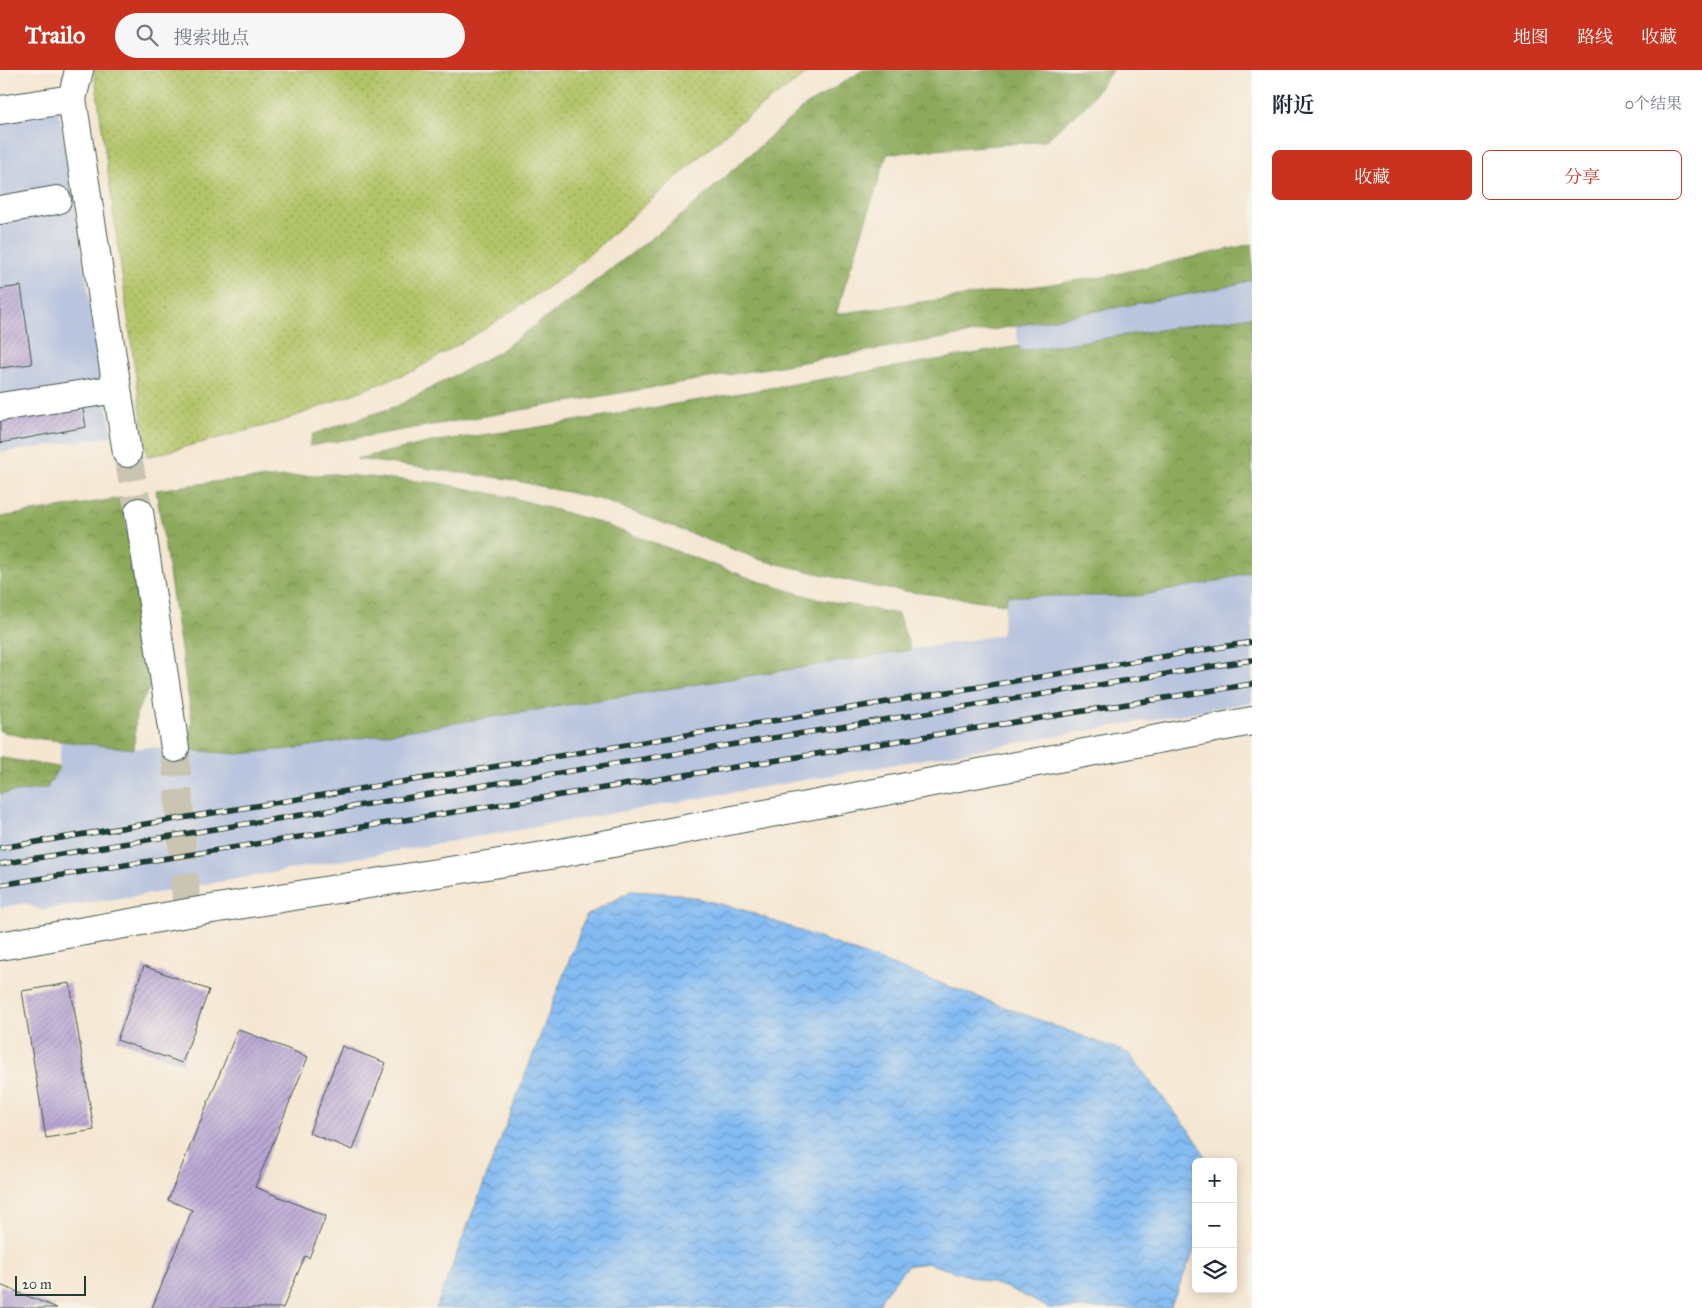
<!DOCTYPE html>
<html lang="zh">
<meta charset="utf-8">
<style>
:root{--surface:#fff;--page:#f6f6f7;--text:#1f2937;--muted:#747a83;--line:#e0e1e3;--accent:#c8321e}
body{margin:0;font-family:"IM FELL Great Primer","Noto Serif SC",serif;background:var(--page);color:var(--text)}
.controls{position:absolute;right:15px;bottom:15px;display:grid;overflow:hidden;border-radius:8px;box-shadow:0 2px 12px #0003}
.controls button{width:45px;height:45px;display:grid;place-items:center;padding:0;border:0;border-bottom:1px solid var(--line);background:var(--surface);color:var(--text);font:25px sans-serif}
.scale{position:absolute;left:15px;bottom:12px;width:71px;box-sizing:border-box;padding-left:5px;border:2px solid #1f3d34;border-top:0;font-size:14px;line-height:18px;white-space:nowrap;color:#1f3d34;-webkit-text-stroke:4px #f7f3e8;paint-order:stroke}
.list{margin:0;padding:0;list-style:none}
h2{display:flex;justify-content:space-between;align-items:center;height:65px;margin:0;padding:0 20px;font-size:21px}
h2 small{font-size:16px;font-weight:400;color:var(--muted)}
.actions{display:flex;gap:10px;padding:15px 20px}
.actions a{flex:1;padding:11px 0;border:1px solid var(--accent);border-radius:8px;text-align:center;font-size:18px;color:var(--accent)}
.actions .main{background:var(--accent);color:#fff}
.icon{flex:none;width:28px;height:28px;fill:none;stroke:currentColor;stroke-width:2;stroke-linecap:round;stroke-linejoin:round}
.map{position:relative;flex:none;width:1252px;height:1238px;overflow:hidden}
header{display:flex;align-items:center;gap:30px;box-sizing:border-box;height:70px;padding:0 25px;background:var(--accent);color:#fff}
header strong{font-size:24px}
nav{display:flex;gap:28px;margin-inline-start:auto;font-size:18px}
.search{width:350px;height:45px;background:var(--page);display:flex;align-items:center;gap:12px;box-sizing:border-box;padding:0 18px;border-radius:28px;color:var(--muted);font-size:19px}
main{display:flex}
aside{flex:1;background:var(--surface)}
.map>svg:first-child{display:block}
</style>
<header>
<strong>Trailo</strong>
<div class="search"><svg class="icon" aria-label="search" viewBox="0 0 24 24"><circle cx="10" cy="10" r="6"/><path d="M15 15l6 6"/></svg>搜索地点</div>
<nav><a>地图</a><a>路线</a><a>收藏</a></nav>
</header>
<main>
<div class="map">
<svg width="1252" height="1238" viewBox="0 0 1252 1238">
<defs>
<pattern id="grass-dots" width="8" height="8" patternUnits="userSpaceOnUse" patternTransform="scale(1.25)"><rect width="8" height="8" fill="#b2c467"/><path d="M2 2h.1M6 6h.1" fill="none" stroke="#90a056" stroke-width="1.8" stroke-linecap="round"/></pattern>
<pattern id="forest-crowns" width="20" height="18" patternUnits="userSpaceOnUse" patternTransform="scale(1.25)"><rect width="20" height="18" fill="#8daa5c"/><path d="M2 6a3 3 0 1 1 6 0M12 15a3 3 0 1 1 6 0" fill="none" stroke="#738c4d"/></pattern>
<pattern id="water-waves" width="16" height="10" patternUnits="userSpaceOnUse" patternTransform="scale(1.25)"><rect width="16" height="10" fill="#83bbf3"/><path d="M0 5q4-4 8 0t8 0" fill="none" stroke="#6b99c6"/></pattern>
<pattern id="building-hatch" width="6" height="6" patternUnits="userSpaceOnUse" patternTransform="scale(1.25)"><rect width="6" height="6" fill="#bba8d5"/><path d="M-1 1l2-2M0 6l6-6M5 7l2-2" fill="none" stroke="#978aae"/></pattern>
</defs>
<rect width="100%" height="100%" fill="#f7f3e8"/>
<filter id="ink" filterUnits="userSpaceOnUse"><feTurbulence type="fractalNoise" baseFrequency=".02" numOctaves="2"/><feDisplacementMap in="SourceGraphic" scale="10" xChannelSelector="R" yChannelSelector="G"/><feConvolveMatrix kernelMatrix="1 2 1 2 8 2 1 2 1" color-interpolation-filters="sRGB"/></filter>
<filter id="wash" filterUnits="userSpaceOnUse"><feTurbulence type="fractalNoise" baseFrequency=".0096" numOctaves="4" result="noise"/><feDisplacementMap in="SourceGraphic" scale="20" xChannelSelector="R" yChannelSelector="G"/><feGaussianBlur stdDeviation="1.12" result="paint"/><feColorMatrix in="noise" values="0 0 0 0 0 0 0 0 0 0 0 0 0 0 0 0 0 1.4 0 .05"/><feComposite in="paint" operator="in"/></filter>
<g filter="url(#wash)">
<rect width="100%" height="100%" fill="#f5e6d2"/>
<path fill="#b9c5de" d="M58 37 112 366 0 383V46Z
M1252 210V246L1020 281 1015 256 1216 219Z
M1252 501V632L161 822 40 840 25 833 0 838V725L47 718 59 697 61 671 134 679 148 677 238 684 298 678 1001 565 1007 526H1137L1218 511Z"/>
<path fill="url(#grass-dots)" stroke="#68804e" d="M94 0H812L738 53 567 204 488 257 415 300 283 351 147 387Z"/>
<path fill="url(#forest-crowns)" stroke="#567448" d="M863 0H1113L1086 35 1045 71 887 84 836 244 1102 207 1252 174V210L1216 219 1015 256 309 376 313 364 397 336 497 283 573 228 686 142 801 39Z
M1252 246V501L1218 511 1137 526H1007L1006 534 880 518 761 490 602 430 508 409 356 389 436 371 527 359 1019 276 1020 281Z
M333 404 439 413 514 428 595 451 755 510 817 529 898 544 911 580 298 678 238 684 187 680 192 650 156 420 220 411Z
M122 428 151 614 136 644 134 679 24 667 0 661V447Z
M0 687 2 688 59 697 47 718 0 724Z"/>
<path fill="url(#water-waves)" stroke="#517c94" d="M631 821 679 824 744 840 1128 983 1198 1072 1207 1092H1196V1176L1170 1238H1049L1008 1218 927 1193 907 1196 883 1226 878 1238H436L586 846Z"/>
<g id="blocks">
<path fill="url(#building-hatch)" d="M21 216 32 294 0 298V219Z
M81 329 86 357 0 373V343Z
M144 896 209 920 182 993 117 970Z
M70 913 94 1060 46 1068 22 921Z
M238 959 308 987 255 1117 326 1146 309 1188 305 1186 283 1238H152L192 1140 168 1130Z
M342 976 386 993 353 1080 309 1063Z
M0 1215 57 1238H0Z"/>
</g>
</g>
<g filter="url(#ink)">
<use href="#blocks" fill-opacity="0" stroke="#3f564c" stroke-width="1"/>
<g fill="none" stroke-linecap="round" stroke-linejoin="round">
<path stroke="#cac4b2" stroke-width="28" stroke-dasharray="28 14" stroke-linecap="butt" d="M127 383 139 442
M175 678 187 843"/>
<g stroke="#3f564c" stroke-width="30">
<path id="minor" d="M79 0 72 29 127 383
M0 40 72 29
M0 140 57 130
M0 337 117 319
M139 442 175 678
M0 876 187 843 550 785 1252 651"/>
</g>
<use href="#minor" stroke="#fff" stroke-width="28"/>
<g stroke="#1f3d34" stroke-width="5.5">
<path id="rail" d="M0 778 1252 572
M0 794 1252 590
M0 815 1252 614"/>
</g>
<use href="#rail" stroke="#f7f3e8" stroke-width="4" stroke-dasharray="11" stroke-linecap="butt"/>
</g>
</g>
</svg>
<div class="controls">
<button>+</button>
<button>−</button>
<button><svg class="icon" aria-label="layers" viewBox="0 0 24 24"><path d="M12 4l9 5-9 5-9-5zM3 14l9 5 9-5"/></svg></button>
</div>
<div class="scale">20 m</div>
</div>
<aside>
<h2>附近<small>0个结果</small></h2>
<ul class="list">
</ul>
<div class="actions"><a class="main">收藏</a><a>分享</a></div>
</aside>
</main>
